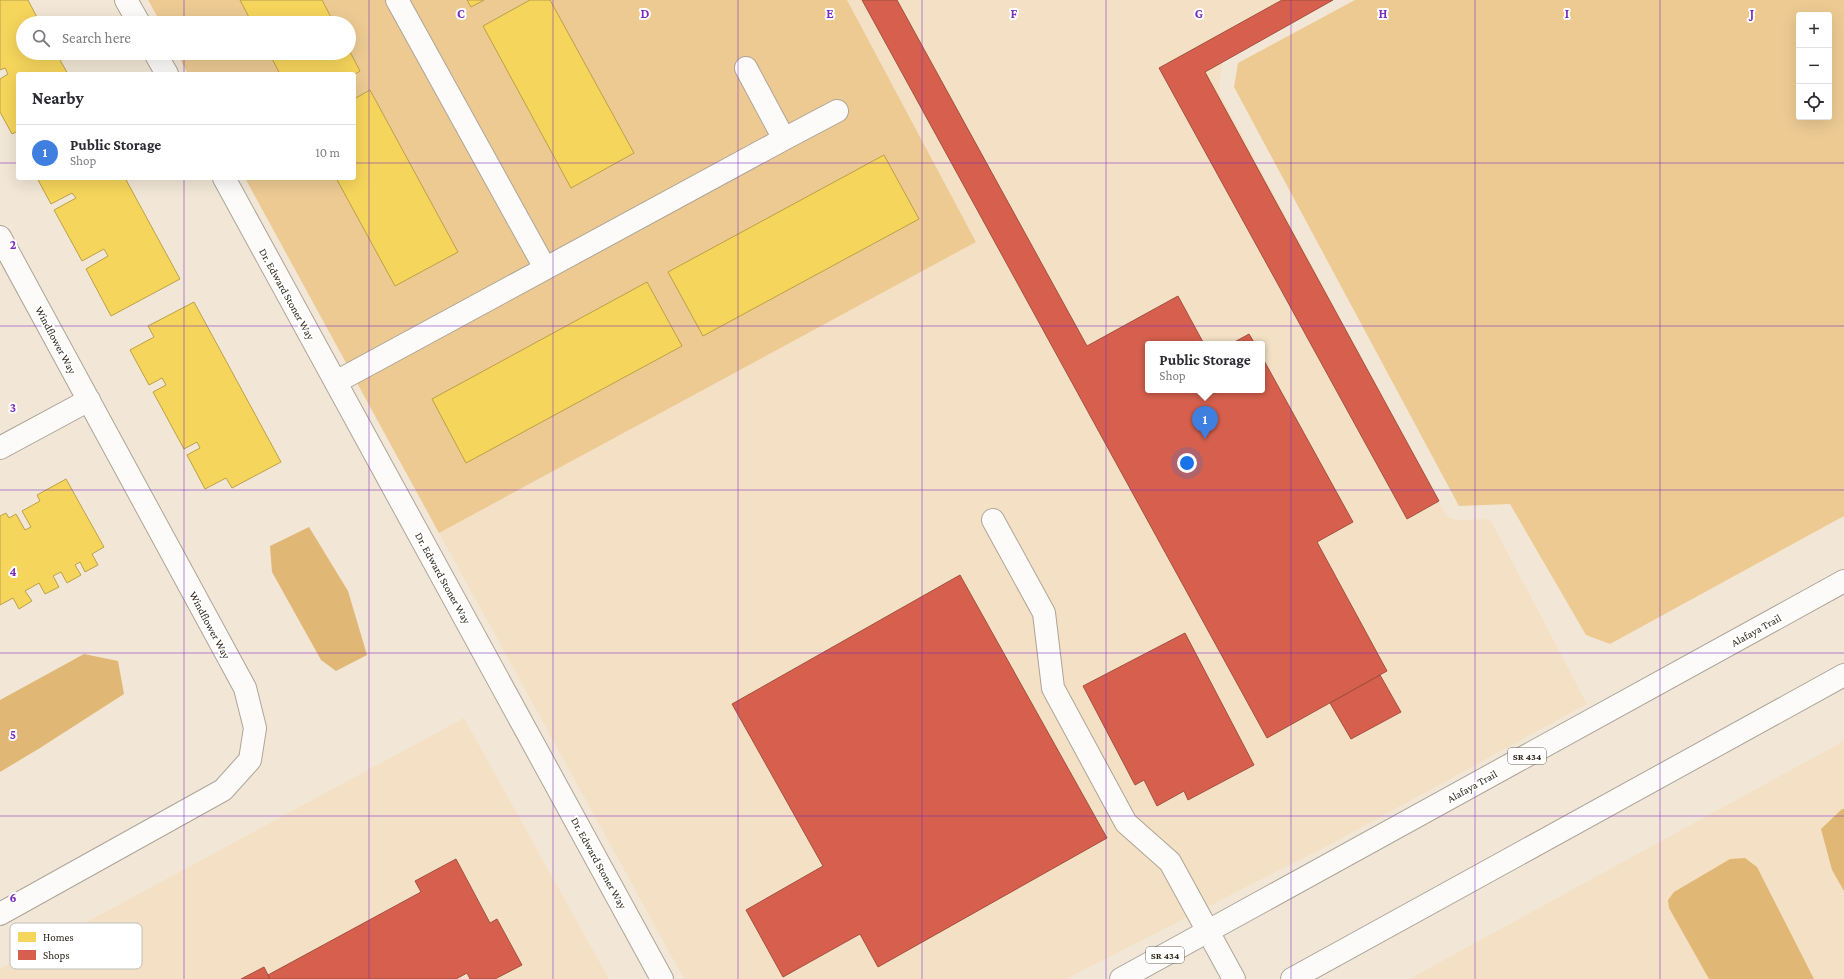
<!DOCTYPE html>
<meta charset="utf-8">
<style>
:root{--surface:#fff;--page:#f2f2f3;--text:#2b2b33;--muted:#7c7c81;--line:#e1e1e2;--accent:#736a5c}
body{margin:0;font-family:"Crimson Pro",serif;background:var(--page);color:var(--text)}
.controls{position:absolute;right:12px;top:12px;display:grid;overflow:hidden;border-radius:4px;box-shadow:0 4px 16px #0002}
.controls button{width:36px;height:36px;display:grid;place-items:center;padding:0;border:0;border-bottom:1px solid var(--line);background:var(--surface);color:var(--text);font:20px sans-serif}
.you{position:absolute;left:1187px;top:463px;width:14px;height:14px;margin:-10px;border:3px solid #fff;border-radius:50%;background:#1a73e8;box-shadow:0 0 0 6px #1a73e833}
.badge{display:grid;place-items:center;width:26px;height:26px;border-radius:50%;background:var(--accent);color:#fff;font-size:13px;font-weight:700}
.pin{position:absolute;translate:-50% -33px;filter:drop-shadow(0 1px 2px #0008)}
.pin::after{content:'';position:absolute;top:21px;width:14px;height:12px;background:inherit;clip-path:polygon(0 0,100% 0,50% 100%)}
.popup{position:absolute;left:1145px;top:341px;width:120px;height:52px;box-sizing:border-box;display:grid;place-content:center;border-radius:4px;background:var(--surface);filter:drop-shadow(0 1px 3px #0005);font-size:13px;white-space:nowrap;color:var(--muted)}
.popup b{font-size:15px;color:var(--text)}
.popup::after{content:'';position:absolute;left:50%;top:100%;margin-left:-8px;border:8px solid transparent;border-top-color:var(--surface)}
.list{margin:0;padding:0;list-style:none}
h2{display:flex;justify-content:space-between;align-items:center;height:52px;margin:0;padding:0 16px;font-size:17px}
h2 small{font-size:13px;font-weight:400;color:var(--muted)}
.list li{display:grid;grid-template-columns:26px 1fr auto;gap:12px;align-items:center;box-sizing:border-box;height:56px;padding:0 16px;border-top:1px solid var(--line)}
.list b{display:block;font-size:15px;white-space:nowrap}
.list p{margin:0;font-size:13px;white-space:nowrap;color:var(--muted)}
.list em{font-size:13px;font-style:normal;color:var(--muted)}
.icon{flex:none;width:22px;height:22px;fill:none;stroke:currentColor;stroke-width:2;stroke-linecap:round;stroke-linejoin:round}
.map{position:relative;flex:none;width:1844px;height:979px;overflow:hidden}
.search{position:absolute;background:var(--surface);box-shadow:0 4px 16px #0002;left:16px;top:16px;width:340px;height:44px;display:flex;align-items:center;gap:10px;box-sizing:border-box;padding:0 14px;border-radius:22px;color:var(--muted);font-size:15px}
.panel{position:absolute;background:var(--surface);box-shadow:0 4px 16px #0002;left:16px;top:72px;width:340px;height:108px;border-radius:4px}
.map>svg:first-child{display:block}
</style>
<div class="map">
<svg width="1844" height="979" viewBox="0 0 1844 979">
<rect width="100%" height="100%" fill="#f2e7d6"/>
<path fill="#f4e1c5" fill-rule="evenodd" d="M847 0H1325L1223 62 1219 85 1220 94 1445 513 1448 517 1458 520 1490 519 1587 704 1333 843 1066 979H684L439 533 976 242ZM1148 344H1262V390H1148Z
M464 718 609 979H0V969Z
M1844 741V979H1409Z"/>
<path fill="#ecca92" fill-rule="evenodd" d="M148 0H847L976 242 439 533 245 178H354V74H188L177 53H349V23H161Z
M1355 0H1844V516L1610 644 1586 635 1510 504 1459 506 1234 87 1238 63ZM1799 15H1829V117H1799Z"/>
<path fill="#e0b775" d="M309 527 348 591 367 655 336 671 321 660 272 572 270 546Z
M84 654 118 661 124 694 40 748 0 772V700Z
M1842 809H1844V891L1832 870 1821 829Z
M1745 858 1757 867 1814 979H1709L1669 908 1668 900 1674 892 1730 859Z"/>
<path fill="#f6d55c" stroke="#baa048" d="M0 0H28L40 23H23V53H56L68 74H18V131L12 134 0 112V79L8 74 5 68 0 70Z
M240 0H322L334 23H252Z
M467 0H484L471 7Z
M530 0H550L634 153 571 188 483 26Z
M349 50 360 71 354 75 280 74 269 53H349Z
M370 90 458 252 395 286 336 178H354V99Z
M884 155 919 219 703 336 668 272Z
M37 178H125L180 279 111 316 86 269 108 256 104 249 82 261 54 210 76 198 72 193 51 204Z
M647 282 682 346 466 463 432 399Z
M194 302 281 462 232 488 226 478 205 489 187 455 200 448 197 442 184 449 153 392 166 385 162 378 149 385 130 350 154 337 148 326Z
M66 479 104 547 92 554 98 565 85 572 80 562 75 565 81 575 67 583 61 572 53 576 59 587 45 594 39 583 25 591 32 601 19 609 13 598 0 605V516L6 513 9 518 16 514 25 530 31 527 22 511 40 501 37 495Z"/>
<path fill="#d6604d" stroke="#a44f3e" d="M862 0H897L1087 346 1178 296 1204 344H1148V390H1262V357L1353 522 1317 542 1387 671 1267 738Z
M1282 0H1333L1205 72 1439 501 1407 519 1159 68Z
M1249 334 1255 344H1231Z
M960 575 1107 838 878 967 860 934 783 977 746 910 823 866 732 704Z
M1185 633 1254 765 1188 800 1184 791 1157 806 1144 780 1135 785 1083 686Z
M1380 675 1401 712 1351 739 1330 703Z
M456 859 490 923 497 919 522 965 495 979H470L467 973 456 979H270L268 975 421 892 415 881Z
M264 967 270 979H241Z"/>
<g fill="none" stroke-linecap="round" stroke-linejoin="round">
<g stroke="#ada497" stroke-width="24">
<path id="minor" d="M126 0 139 23
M397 0 545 268
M155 53 167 74
M784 139 837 111
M224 178 662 979
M0 237 245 688 255 728 250 760 223 790 0 914
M336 382 784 139 746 68
M0 448 89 400
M993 520 1044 613 1053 688 1126 823 1170 862 1234 979"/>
</g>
<g stroke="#ada497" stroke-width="24">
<path id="major" d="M1121 979 1844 581
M1292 979 1844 675"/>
</g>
<use href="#minor" stroke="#fdfbf9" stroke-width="22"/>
<use href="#major" stroke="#fdfbf9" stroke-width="22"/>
</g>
<path fill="none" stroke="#7b2cbf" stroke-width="1" stroke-opacity="0.55" d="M184 0V23M369 0V979M553 0V979M738 0V979M922 0V979M1106 0V979M1291 0V979M1475 0V979M1660 0V979M184 53V74M0 163H18M354 163H1844M184 178V979M0 326H1844M0 490H1844M0 653H1844M0 816H1844"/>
<g text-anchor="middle" stroke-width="4" stroke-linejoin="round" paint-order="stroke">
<g fill="#fff" stroke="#6d675f" stroke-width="1">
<rect x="1508" y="748" width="38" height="16" rx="3"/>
<rect x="1146" y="947" width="38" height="16" rx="3"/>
</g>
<g font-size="10" font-weight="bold" fill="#2e261a">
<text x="1527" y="760">SR 434</text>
<text x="1165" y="959">SR 434</text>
</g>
<g font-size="11" fill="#2e261a" stroke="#fff">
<text transform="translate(287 294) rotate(61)" y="4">Dr. Edward Stoner Way</text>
<text transform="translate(56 340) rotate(62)" y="4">Windflower Way</text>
<text transform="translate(443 578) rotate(61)" y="4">Dr. Edward Stoner Way</text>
<text transform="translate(210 625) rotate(62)" y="4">Windflower Way</text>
<text transform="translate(1756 630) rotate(-29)" y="4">Alafaya Trail</text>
<text transform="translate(1472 786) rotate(-29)" y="4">Alafaya Trail</text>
<text transform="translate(599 863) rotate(61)" y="4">Dr. Edward Stoner Way</text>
</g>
</g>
<rect x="10" y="923" width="132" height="46" rx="6" fill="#fff" stroke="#c0beba" stroke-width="1"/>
<rect x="18" y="932" width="18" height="10" fill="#f6d55c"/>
<rect x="18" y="950" width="18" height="10" fill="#d6604d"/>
<g font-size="11" fill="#2e261a">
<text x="43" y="941">Homes</text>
<text x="43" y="959">Shops</text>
</g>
<g font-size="13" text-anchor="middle" font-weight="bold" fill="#7b2cbf" stroke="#fff" stroke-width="4" stroke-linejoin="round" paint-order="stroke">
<text x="461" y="18">C</text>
<text x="645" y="18">D</text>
<text x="830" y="18">E</text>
<text x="1014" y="18">F</text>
<text x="1199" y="18">G</text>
<text x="1383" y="18">H</text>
<text x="1567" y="18">I</text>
<text x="1752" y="18">J</text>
<text x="13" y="249">2</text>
<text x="13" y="412">3</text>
<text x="13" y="576">4</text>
<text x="13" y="739">5</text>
<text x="13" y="902">6</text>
</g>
</svg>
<div class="controls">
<button>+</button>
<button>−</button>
<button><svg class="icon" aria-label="locate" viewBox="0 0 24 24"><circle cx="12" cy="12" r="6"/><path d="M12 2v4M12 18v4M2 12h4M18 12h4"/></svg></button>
</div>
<div class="you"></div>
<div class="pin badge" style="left:1205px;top:439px;background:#3f7fe0">1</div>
<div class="popup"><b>Public Storage</b>Shop</div>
<div class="search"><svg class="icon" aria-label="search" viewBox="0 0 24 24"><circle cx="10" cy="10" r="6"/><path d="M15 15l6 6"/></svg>Search here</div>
<section class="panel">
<h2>Nearby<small></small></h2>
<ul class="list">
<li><span class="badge" style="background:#3f7fe0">1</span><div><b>Public Storage</b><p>Shop</p></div><em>10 m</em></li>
</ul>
</section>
</div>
